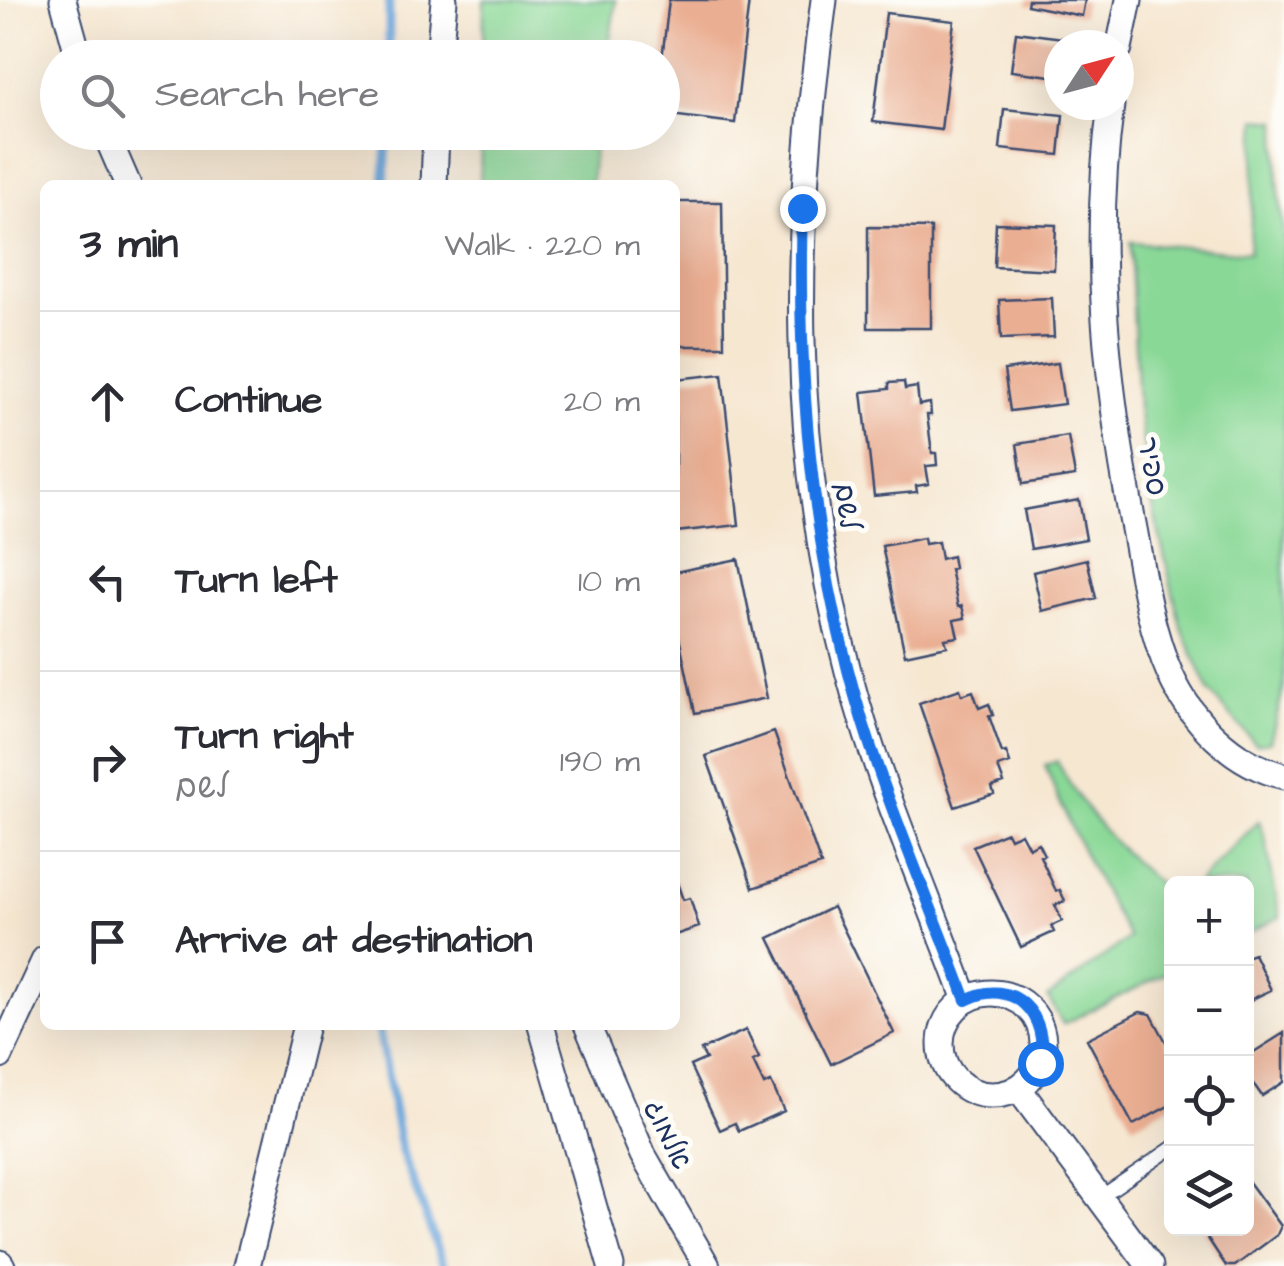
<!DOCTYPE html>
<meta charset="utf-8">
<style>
:root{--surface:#fff;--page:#f7f7f7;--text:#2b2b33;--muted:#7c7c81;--line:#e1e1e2}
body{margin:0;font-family:"Architects Daughter","Playpen Sans Hebrew",sans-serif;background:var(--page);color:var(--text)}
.controls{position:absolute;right:30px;bottom:30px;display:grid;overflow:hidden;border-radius:15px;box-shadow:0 10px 40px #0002}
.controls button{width:90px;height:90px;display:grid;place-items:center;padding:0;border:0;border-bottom:2px solid var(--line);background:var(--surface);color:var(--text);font:50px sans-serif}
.compass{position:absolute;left:1044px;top:30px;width:90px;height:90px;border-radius:50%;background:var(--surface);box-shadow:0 10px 40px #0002;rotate:54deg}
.stop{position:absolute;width:30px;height:30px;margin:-22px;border:8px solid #1a73e8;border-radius:50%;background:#fff}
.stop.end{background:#1a73e8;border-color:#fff;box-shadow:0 2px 10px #0008}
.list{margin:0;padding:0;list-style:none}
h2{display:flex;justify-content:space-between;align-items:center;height:130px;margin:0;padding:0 40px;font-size:42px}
h2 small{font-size:32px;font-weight:400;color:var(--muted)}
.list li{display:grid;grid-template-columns:65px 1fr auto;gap:30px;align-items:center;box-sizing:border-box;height:180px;padding:0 40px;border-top:2px solid var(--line)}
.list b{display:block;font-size:38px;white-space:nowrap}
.list p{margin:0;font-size:32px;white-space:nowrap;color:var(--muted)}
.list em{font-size:32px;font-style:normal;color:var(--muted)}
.icon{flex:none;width:55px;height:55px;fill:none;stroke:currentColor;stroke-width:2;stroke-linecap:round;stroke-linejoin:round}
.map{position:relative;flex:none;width:1284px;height:1266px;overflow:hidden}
.search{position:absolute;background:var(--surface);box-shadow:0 10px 40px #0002;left:40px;top:40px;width:640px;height:110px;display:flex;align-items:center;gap:25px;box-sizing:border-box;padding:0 35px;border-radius:55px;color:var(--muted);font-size:38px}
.panel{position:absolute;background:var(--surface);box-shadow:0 10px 40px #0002;left:40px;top:180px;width:640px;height:850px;border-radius:15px}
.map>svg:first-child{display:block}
</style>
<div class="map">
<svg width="1284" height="1266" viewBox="0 0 1284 1266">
<rect width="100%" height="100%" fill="#fdfcf7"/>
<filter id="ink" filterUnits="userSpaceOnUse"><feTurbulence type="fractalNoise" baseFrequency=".01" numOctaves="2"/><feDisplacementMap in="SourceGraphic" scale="20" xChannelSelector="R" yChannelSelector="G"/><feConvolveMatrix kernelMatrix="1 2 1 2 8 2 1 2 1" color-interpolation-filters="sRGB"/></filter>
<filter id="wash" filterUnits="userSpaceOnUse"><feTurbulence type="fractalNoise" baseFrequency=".0048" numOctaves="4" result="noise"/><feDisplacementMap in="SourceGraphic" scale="40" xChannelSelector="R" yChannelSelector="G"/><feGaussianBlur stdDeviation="2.25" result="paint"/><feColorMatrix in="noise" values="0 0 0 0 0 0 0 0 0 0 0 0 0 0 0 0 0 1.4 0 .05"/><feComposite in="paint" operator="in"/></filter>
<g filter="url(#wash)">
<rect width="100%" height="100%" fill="#f6e7d1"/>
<path fill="#89d896" stroke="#52847a" stroke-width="2.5" d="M484 0H616L607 57H483Z
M1257 119 1277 121 1278 183 1284 240V687L1270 742 1256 744 1209 691 1181 627 1154 512 1138 408 1130 242 1249 253Z
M481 133H595L591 185H480Z
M1057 761C1084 814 1125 858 1172 894L1171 971 1063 1024 1048 997 1129 938C1097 881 1068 826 1045 765Z
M1259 821 1265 837 1280 917 1247 934 1246 884 1197 883Z"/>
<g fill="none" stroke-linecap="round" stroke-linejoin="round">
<path stroke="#6aa5da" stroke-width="9" d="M389 58V0
M384 185 388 132
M378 1025 401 1149 444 1266"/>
</g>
<g id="blocks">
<path fill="#eaae92" d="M669 0H749L735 123 662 114V59Z
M1028 0H1085L1082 16 1027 5Z
M886 13 954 21 941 130 873 122Z
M1016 32 1071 39 1070 45H1059V77L1011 71Z
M1004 109 1063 115 1059 155 1000 149Z
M675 202H722L724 346H675Z
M996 223 1056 225 1054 270 994 267Z
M868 227 931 228V328H868Z
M1052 298 1054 337 1001 339 999 300Z
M1058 363 1064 404 1010 411 1004 370Z
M722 374 739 525 675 532V379Z
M904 382 905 389 917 387 919 405 930 403 931 415H927L932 453H936L937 465 926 466 929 484 916 486 917 492 874 496 862 392 889 389V383Z
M1068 436 1075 476 1023 484 1017 444Z
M1079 500 1086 539 1031 549 1024 510Z
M924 538 925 544 938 542 941 559 952 556 954 568 950 569 958 607 962 606 965 618 954 620 958 637 945 639 947 646 905 655 882 546Z
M738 559 767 698 695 713 675 618V572Z
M1087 559 1096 598 1042 611 1033 572Z
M960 689 962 695 973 691 979 708 989 704 993 715 989 716 1002 753 1006 752 1010 763 998 767 1004 783 992 787 994 794 955 807 919 703Z
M774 732 821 865 753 888 706 756Z
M1007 832 1010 838 1021 833 1029 848 1038 843 1044 855 1040 856 1056 891 1060 890 1065 901 1055 905 1062 921 1051 926 1054 932 1021 947 973 846Z
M675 877 683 900 690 898 699 927 675 935Z
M833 907 894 1033 831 1064 769 938Z
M1254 954 1271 990 1246 1002V957Z
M1140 1012 1151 1014 1172 1053V1104L1133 1125 1087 1039Z
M746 1030 759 1058 753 1061 764 1085 771 1082 784 1111 739 1131 735 1123 720 1130 690 1066 706 1059 701 1050Z
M1284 1033V1082L1262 1096 1246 1073V1057Z
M1246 1178 1281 1226 1277 1235 1235 1266H1226L1201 1228H1246Z"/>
</g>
</g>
<g filter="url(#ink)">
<use href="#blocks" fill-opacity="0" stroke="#3c4b6f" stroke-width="2.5"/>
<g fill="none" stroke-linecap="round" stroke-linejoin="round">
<g stroke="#3c4b6f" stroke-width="16">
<path id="service" d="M1099 1198 1172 1148"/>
</g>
<g stroke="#3c4b6f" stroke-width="29">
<path id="minor" d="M63 0 79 58
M824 0C793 228 788 447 848 671 878 784 926 891 966 1000
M1119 48 1129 0
M439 58 444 0
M1111 105C1091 251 1107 390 1135 534 1143 580 1151 631 1170 674 1191 721 1233 764 1284 776
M105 132 128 185
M434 185 436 132
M941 1044a51 51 0 1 1 102 0a51 51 0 1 1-102 0Z
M541 1025 611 1266
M587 1025 643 1155 707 1266
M0 1056 45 959
M1018 1088 1150 1266
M0 1263 2 1266
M247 1266 306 1025"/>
</g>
<use href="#service" stroke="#fff" stroke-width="12"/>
<use href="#minor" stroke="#fff" stroke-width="25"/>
</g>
</g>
<g fill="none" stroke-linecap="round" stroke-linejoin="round" filter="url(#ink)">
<path stroke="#1a73e8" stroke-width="12" d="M802 208C797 363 809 520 848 670 877 783 926 891 966 1000 1013 975 1050 1016 1040 1063"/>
</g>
<g text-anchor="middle" stroke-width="10" stroke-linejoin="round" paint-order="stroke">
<g font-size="28" fill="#1b2f5e" stroke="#fdfcf7">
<text transform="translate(1153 466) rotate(80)" y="10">ספיר</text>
<text transform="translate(848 506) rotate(82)" y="10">לשם</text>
<text transform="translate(669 1134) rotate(64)" y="10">אלמוג</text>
</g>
</g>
</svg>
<div class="controls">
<button>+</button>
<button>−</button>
<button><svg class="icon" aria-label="locate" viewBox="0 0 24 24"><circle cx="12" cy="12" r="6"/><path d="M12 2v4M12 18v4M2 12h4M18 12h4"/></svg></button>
<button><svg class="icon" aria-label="layers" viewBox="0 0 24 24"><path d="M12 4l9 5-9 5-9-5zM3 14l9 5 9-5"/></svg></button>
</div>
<svg class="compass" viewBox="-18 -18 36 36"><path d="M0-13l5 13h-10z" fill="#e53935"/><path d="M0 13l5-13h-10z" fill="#7c7c81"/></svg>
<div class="stop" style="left:1040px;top:1063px"></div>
<div class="stop end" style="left:802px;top:208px"></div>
<div class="search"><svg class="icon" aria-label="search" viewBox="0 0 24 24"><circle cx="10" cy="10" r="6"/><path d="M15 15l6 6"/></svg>Search here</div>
<section class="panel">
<h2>3 min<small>Walk · 220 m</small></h2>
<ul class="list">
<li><svg class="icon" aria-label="ahead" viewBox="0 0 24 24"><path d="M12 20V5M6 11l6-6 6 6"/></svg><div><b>Continue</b></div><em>20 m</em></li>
<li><svg class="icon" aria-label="left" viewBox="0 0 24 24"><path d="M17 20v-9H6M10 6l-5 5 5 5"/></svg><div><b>Turn left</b></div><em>10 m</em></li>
<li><svg class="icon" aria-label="right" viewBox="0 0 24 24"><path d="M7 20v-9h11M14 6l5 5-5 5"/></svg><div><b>Turn right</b><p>לשם</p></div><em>190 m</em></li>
<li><svg class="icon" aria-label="arrive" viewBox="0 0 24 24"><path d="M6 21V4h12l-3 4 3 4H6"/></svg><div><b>Arrive at destination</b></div></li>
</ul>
</section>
</div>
